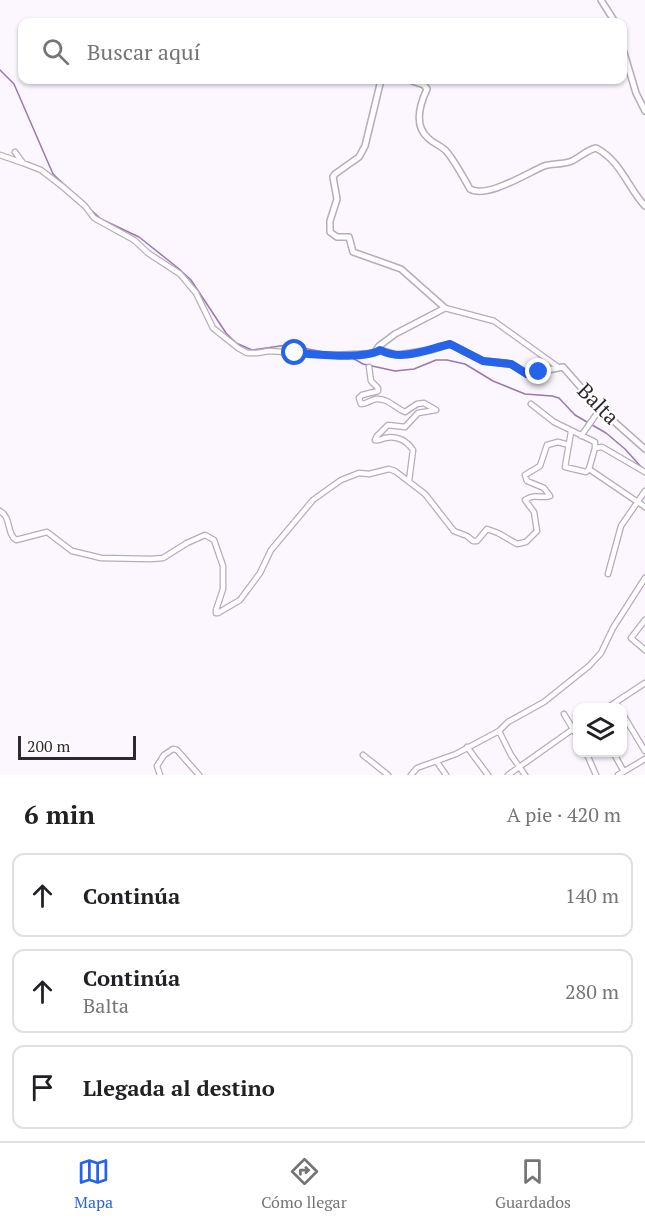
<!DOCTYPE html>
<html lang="es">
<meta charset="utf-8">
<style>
:root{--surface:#fff;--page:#f6f6f6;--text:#202124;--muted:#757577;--line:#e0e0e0;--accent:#2563eb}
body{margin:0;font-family:"PT Serif",serif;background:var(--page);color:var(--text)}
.controls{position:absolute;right:18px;bottom:18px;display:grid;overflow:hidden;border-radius:12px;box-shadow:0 2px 4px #0004}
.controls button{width:54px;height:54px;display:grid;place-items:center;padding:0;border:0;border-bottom:2px solid var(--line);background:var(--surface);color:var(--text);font:30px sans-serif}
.scale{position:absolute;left:18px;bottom:15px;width:118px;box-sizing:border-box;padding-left:6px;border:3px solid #2e2930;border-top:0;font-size:16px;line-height:21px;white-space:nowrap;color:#2e2930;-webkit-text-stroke:4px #fff;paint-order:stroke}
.stop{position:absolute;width:18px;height:18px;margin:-14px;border:4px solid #2563eb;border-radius:50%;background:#fff}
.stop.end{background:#2563eb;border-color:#fff;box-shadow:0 2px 6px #0008}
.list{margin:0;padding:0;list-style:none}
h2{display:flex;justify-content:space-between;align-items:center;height:78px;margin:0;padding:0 24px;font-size:26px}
h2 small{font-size:20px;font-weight:400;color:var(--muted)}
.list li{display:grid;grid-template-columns:39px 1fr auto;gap:18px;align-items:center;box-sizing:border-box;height:84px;margin:0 12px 12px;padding:0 12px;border:2px solid var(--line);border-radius:12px}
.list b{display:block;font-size:22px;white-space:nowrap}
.list p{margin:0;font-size:20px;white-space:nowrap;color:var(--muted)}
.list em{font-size:20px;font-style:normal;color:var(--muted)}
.icon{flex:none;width:33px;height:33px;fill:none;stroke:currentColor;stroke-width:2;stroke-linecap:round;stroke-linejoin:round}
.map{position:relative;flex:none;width:645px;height:775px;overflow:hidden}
.search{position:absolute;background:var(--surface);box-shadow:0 2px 4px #0004;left:18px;right:18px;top:18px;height:66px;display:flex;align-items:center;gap:15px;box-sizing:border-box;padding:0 21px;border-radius:12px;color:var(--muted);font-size:22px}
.sheet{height:366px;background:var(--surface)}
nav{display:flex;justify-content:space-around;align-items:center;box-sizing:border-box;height:84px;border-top:2px solid var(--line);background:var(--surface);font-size:16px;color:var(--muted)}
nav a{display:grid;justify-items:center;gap:3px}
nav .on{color:var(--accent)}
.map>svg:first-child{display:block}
</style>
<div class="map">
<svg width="645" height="775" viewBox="0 0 645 775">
<rect width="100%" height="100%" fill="#fcf7ff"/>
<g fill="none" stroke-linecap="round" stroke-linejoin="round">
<path stroke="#9979aa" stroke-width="1.5" d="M0 70 14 84 53 174 69 189
M90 209 101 219 139 237 178 268 191 280 226 333 236 343 252 350 287 345 329 353
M349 356 363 364 395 371 414 369 436 360H447L465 364 493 381 525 394 552 396 559 398 575 415 606 433 625 449 643 469"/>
<g stroke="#b7abbd" stroke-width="7">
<path id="minor" d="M15 152 23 163 41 170 63 187 85 206 94 218 134 240 148 253 180 274 196 293 213 328 238 348 247 353H257L269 351 332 355 374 353
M0 155 23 163
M445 308 494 321 558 367
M369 367 371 381 378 388V391L362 395 359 398 361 404C367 404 370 400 376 399 388 398 395 408 405 412L417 404 424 403 436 410 418 413 405 427 388 425 377 436 375 440C379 441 382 439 385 438 397 435 407 441 413 450L409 481
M531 404 554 422 595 442V448L602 447 645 472
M571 432 565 467 586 472 589 469
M581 436 600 409
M589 469 645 507
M589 469 595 448
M0 511C12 518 6 533 16 540L47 532 72 551 89 555 101 558 151 559 163 558 187 543 205 535 214 540 223 566V589L216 610V613H218L240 600 260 573 271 550 313 500 341 480 359 473 369 474 389 469 395 471 425 494 454 531 467 536 473 541H477L487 529 498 533 517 544 526 542 537 531 534 512 525 500C536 493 539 499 550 496L544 488 527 481 525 475 540 466 547 445 558 442 569 445
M608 574 621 526 645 491
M645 620 631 638 645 650
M607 708 616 702
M619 708 616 702 645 683
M622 713 645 751
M578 726 573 729 578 737
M499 731 511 755 525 775
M467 747 488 775
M586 752 596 775
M613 752 623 770
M363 755 388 775
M437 762 446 775
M160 775 157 766 164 755 173 749 177 750 199 775
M411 775 417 768 456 754 499 731 508 722 544 702 589 666 601 653 613 628 645 578
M508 775 573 729 564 714
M618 775 645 759"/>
</g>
<g stroke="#b7abbd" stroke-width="8">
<path id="tertiary" d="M601 0 615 22
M622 46 636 93 645 111
M381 80 365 146 359 157 335 174 333 177 337 199 330 221V232L337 237H349L353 252 401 269 445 308 395 334 379 346 374 353 380 350 397 355 431 350 450 344 483 361 511 364 527 374 563 367 600 409 645 449
M409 80 424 85 427 89C420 104 413 125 428 138 434 144 442 146 447 152 456 163 463 177 470 189 487 199 527 173 544 166 552 163 562 165 572 161 580 157 587 150 596 148 621 161 628 188 645 206"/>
</g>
<use href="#minor" stroke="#fff" stroke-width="4.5"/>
<use href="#tertiary" stroke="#fff" stroke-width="5"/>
</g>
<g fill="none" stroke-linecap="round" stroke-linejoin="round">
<path stroke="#2563eb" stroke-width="8" d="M295 353C316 354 363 360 380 350 402 362 428 349 450 344L483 361 511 364 527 374 539 372"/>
</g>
<g text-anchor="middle" stroke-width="4.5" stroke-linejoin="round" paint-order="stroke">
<g font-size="21" fill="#2e2930" stroke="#fff">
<text transform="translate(598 404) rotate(45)" y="7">Balta</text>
</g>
</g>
</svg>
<div class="controls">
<button><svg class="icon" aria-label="layers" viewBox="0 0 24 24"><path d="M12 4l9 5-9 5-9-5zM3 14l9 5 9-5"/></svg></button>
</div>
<div class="scale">200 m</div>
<div class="stop" style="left:295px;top:353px"></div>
<div class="stop end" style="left:539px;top:372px"></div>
<div class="search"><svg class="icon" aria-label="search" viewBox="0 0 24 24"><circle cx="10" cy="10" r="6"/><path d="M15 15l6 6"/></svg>Buscar aquí</div>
</div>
<section class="sheet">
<h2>6 min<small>A pie · 420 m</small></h2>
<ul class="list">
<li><svg class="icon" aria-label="ahead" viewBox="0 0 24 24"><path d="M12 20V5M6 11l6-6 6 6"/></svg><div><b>Continúa</b></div><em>140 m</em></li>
<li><svg class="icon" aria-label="ahead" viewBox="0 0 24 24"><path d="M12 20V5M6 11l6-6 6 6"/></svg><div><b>Continúa</b><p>Balta</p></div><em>280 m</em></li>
<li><svg class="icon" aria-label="arrive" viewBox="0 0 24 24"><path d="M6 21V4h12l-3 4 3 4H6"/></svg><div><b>Llegada al destino</b></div></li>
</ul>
</section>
<nav>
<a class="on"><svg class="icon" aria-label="map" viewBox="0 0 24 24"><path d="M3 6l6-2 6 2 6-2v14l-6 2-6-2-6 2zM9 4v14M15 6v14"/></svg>Mapa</a>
<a><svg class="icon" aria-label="directions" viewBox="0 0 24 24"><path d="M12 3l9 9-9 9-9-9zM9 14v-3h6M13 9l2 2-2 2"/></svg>Cómo llegar</a>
<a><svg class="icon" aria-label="saved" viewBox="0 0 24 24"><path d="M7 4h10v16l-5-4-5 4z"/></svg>Guardados</a>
</nav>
